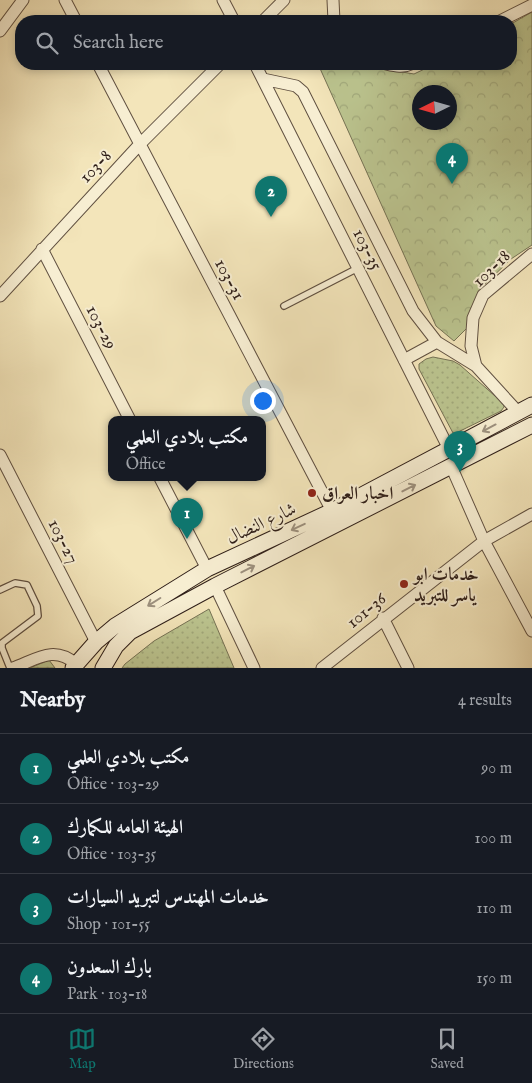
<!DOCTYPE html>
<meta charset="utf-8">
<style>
:root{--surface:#171b24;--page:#20242c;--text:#f1f3f6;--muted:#9ea1a6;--line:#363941;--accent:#0f766e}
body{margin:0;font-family:"IM FELL English",Amiri,serif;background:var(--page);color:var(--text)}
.compass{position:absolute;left:412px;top:85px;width:45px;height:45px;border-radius:50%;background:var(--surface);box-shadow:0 2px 8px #0003;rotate:265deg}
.you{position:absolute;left:262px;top:400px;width:18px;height:18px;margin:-12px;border:4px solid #fff;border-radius:50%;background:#1a73e8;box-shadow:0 0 0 8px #1a73e833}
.badge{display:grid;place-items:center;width:32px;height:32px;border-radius:50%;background:var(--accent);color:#fff;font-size:16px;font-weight:700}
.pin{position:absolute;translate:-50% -41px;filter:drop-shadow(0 1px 2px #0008)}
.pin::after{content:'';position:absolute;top:26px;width:18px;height:15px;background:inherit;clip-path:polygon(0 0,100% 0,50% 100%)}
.popup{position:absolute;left:108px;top:416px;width:158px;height:65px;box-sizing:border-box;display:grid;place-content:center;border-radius:10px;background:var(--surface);filter:drop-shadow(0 1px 4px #0005);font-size:16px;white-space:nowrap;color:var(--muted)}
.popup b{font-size:19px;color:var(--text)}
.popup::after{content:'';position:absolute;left:50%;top:100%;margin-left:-10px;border:10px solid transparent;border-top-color:var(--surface)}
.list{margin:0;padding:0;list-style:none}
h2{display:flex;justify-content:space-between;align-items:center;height:65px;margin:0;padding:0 20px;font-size:21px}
h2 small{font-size:16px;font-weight:400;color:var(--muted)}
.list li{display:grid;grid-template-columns:32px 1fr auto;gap:15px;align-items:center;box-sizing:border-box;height:70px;padding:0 20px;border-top:1px solid var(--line)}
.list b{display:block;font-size:19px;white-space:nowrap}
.list p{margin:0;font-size:16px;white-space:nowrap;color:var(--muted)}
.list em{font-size:16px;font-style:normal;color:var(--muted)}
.icon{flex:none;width:28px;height:28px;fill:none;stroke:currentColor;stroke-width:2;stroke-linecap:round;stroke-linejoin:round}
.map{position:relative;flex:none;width:532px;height:668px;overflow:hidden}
.search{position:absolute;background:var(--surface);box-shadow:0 2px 8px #0003;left:15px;right:15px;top:15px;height:55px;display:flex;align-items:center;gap:12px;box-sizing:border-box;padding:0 18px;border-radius:20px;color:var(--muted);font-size:19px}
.sheet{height:345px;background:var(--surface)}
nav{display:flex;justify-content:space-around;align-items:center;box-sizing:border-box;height:70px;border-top:1px solid var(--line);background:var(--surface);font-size:14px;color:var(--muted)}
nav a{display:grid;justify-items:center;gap:2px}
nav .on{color:var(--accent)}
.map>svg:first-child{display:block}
</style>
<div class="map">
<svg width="532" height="668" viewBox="0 0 532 668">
<defs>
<pattern id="grass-dots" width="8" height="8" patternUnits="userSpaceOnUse" patternTransform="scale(1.25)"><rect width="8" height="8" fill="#bbc48f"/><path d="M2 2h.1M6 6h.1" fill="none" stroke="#a1a87b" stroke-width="1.8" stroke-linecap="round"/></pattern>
<pattern id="park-crowns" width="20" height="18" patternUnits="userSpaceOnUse" patternTransform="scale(1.25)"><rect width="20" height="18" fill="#bbc48f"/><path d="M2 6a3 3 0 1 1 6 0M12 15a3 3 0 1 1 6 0" fill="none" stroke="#a1a87b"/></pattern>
</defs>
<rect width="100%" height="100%" fill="#f3e5ba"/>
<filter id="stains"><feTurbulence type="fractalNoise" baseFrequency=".004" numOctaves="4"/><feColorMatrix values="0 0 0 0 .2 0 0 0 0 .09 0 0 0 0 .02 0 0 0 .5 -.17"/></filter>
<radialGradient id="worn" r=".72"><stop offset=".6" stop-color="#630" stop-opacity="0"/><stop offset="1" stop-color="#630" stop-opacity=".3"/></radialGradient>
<path fill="url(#grass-dots)" stroke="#757254" d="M433 357 453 361 460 365 504 404V407L501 411 456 433H453L419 369V364L426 359Z
M209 609 234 668H122L125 664 154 641Z
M49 660 55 668H30Z"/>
<path fill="url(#park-crowns)" stroke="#757254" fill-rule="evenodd" d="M532 12V245L511 259 483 286 468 327 454 341 436 326 318 64H354L414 74 435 64H511V24ZM420 92H450V122H420Z"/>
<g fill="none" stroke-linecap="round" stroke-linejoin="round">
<g stroke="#605041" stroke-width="8">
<path id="service" d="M284 306 358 268
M0 590 15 583 27 585 37 606 38 616 2 643V648L10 668"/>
</g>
<g stroke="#605041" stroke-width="13">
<path id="minor" d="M65 0 76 21
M223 0 234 21
M333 0 334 21
M263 21 284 0
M500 21 532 5
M0 31 23 0
M98 64 332 511
M255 64 449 449
M386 64C395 66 403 68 411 64
M263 79 296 86 303 92 413 311 437 342 476 366
M42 249 130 420
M0 296 140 144 220 64
M404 360 437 342
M518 412 476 366 471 346 473 318 483 295 532 254
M0 455 96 642
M451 466 484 541 532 631
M160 478 207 569
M215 586 254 668
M383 618 408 668
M13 668C37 659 54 645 76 664
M322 668 484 541 532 514"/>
</g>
<g stroke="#2f1f19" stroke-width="17">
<path id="secondary" d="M73 668 96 642 115 626 207 569 332 511 532 405
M103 668 116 646 130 632 215 586 532 425"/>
</g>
<use href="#service" stroke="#f7eed2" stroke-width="5.5"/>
<use href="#minor" stroke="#f7eed2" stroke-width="11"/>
<use href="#secondary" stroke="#f7eed2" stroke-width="15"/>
</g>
<defs><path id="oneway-shaft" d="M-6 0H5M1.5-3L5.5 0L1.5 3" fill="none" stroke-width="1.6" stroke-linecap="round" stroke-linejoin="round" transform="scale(1.25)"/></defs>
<g stroke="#9d917f">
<use href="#oneway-shaft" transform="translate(489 428) rotate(152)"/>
<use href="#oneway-shaft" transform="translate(409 488) rotate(-27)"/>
<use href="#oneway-shaft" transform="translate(298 527) rotate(155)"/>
<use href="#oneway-shaft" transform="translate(248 569) rotate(-27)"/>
<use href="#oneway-shaft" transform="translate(154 602) rotate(148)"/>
</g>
<g fill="#8f2418" stroke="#f7eed2" stroke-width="2">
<circle cx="312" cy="493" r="5"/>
<circle cx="404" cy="584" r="5"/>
</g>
<g text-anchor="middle" stroke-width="4" stroke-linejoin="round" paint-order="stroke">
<g font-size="18" fill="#2f1f19" stroke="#f7eed2">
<text transform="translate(95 166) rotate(-47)" y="6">103-8</text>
<text transform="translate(368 249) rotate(63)" y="6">103-35</text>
<text transform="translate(491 268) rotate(-44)" y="6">103-18</text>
<text transform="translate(230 279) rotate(62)" y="6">103-31</text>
<text transform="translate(102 327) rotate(63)" y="6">103-29</text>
<text transform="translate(261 523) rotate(-25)" y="6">شارع النضال</text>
<text transform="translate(64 541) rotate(63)" y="6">103-27</text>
<text transform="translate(366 610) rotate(-39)" y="6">101-36</text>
</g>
<g font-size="18" font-weight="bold" fill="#2f1f19" stroke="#f7eed2" text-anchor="start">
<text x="322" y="499">اخبار العراق</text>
<text x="414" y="580">خدمات ابو<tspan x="414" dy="21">ياسر للتبريد</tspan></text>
</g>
</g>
<rect width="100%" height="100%" filter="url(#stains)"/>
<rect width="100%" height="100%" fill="url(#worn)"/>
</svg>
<svg class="compass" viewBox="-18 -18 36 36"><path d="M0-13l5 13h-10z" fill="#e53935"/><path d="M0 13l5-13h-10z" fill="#9ea1a6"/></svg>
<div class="you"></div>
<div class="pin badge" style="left:187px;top:539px">1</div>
<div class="popup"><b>مكتب بلادي العلمي</b>Office</div>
<div class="pin badge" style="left:271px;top:217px">2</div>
<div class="pin badge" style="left:460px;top:472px">3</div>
<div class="pin badge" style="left:452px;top:184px">4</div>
<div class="search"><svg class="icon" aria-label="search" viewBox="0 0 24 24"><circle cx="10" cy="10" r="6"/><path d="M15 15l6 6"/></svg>Search here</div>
</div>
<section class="sheet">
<h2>Nearby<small>4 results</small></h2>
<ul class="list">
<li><span class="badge">1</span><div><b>مكتب بلادي العلمي</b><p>Office · 103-29</p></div><em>90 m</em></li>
<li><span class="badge">2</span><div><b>الهيئة العامه للكمارك</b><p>Office · 103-35</p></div><em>100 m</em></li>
<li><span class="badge">3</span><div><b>خدمات المهندس لتبريد السيارات</b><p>Shop · 101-55</p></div><em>110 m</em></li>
<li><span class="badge">4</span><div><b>بارك السعدون</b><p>Park · 103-18</p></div><em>150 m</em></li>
</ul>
</section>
<nav>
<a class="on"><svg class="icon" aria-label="map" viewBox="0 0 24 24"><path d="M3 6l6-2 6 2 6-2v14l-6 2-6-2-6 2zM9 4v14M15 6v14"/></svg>Map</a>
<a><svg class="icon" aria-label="directions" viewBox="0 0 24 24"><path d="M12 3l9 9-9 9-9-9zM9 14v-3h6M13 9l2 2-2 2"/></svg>Directions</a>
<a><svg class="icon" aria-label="saved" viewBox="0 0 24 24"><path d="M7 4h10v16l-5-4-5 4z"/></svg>Saved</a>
</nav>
